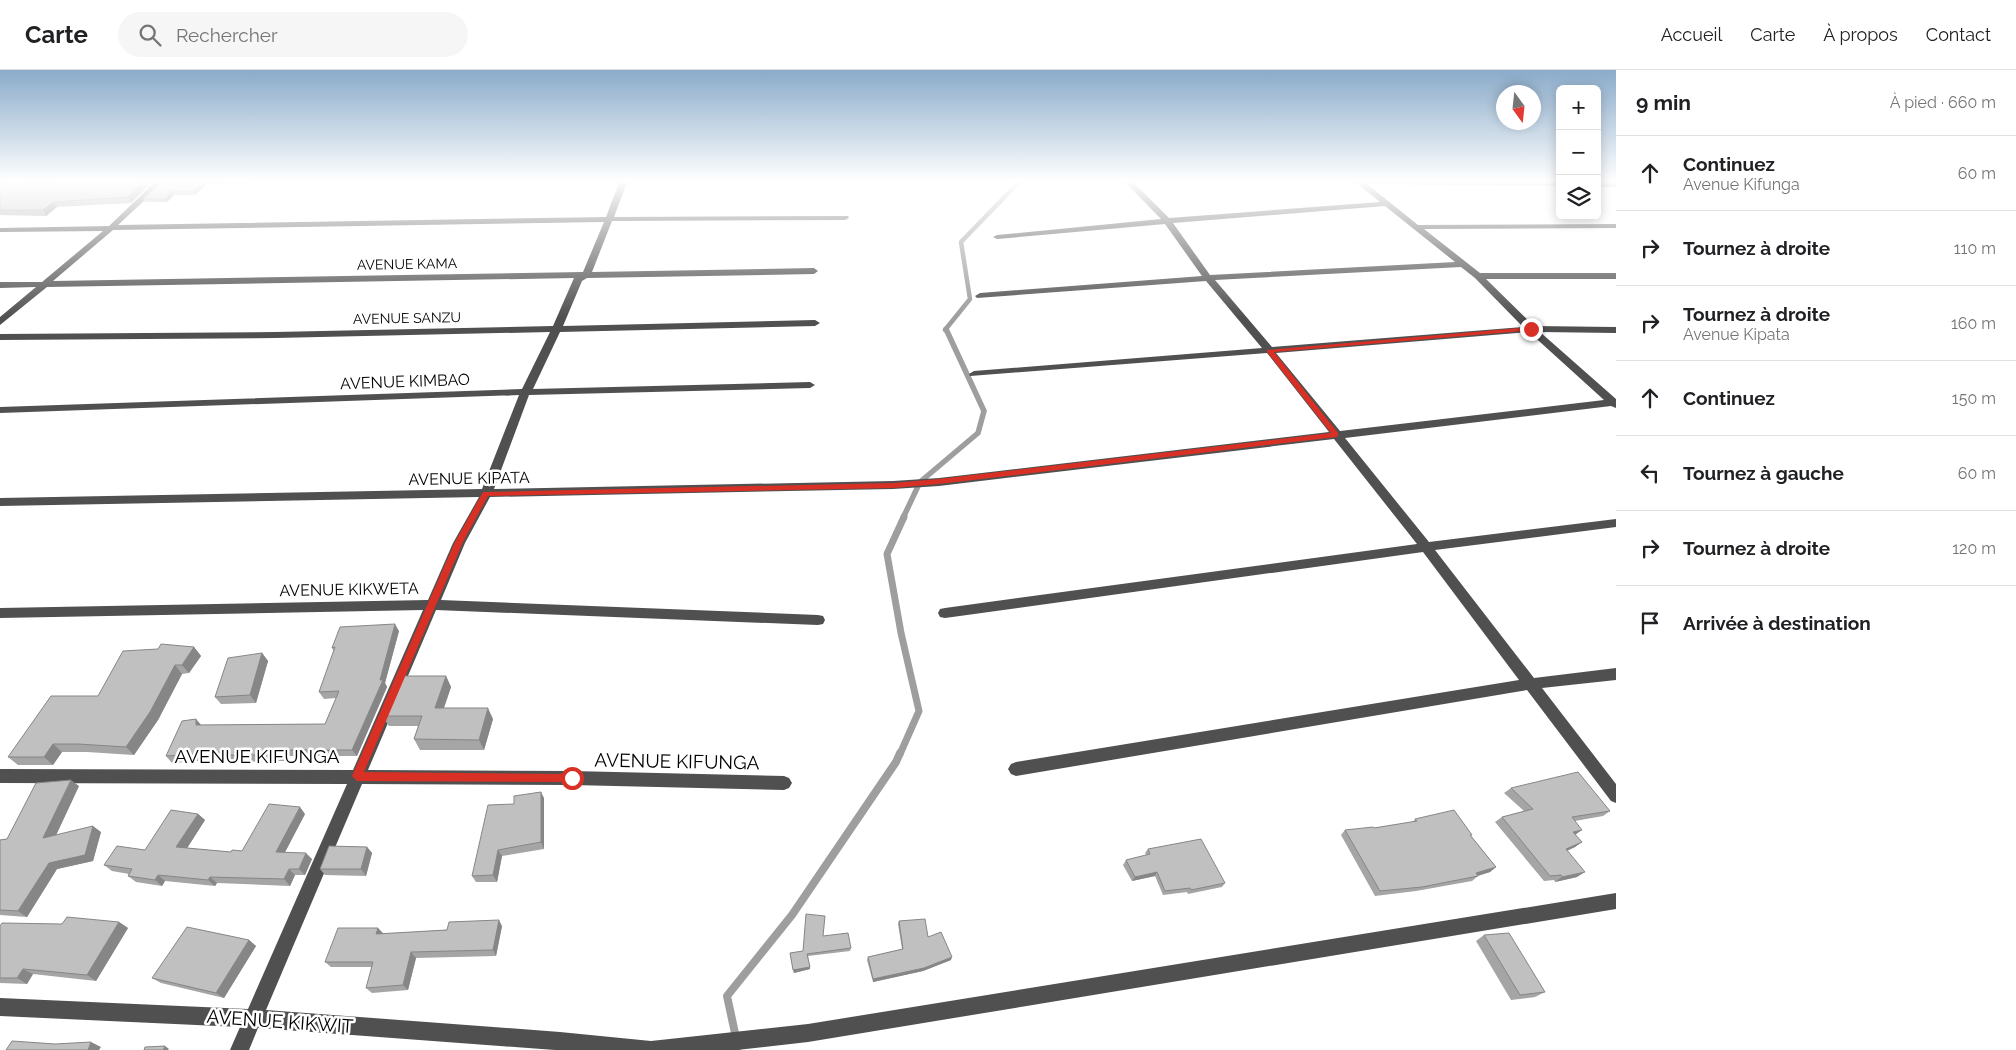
<!DOCTYPE html>
<html lang="fr">
<meta charset="utf-8">
<style>
:root{--surface:#fff;--page:#f6f6f6;--text:#202124;--muted:#757577;--line:#e0e0e0}
body{margin:0;font-family:Raleway,sans-serif;background:var(--page);color:var(--text)}
.controls{position:absolute;right:15px;top:15px;display:grid;overflow:hidden;border-radius:8px;box-shadow:0 2px 12px #0003}
.controls button{width:45px;height:45px;display:grid;place-items:center;padding:0;border:0;border-bottom:1px solid var(--line);background:var(--surface);color:var(--text);font:25px sans-serif}
.compass{position:absolute;left:1496px;top:15px;width:45px;height:45px;border-radius:50%;background:var(--surface);box-shadow:0 2px 12px #0003;rotate:165deg}
.stop{position:absolute;width:15px;height:15px;margin:-11px;border:4px solid #d93025;border-radius:50%;background:#fff}
.stop.end{background:#d93025;border-color:#fff;box-shadow:0 1px 5px #0008}
.list{margin:0;padding:0;list-style:none}
h2{display:flex;justify-content:space-between;align-items:center;height:65px;margin:0;padding:0 20px;font-size:21px}
h2 small{font-size:16px;font-weight:400;color:var(--muted)}
.list li{display:grid;grid-template-columns:32px 1fr auto;gap:15px;align-items:center;box-sizing:border-box;height:75px;padding:0 20px;border-top:1px solid var(--line)}
.list b{display:block;font-size:19px;white-space:nowrap}
.list p{margin:0;font-size:16px;white-space:nowrap;color:var(--muted)}
.list em{font-size:16px;font-style:normal;color:var(--muted)}
.icon{flex:none;width:28px;height:28px;fill:none;stroke:currentColor;stroke-width:2;stroke-linecap:round;stroke-linejoin:round}
.map{position:relative;flex:none;width:1616px;height:980px;overflow:hidden}
header{display:flex;align-items:center;gap:30px;box-sizing:border-box;height:70px;padding:0 25px;background:var(--surface);border-bottom:1px solid var(--line)}
header strong{font-size:24px}
nav{display:flex;gap:28px;margin-inline-start:auto;font-size:18px}
.search{width:350px;height:45px;background:var(--page);display:flex;align-items:center;gap:12px;box-sizing:border-box;padding:0 18px;border-radius:28px;color:var(--muted);font-size:19px}
main{display:flex}
aside{flex:1;background:var(--surface)}
.map>svg:first-child{display:block}
</style>
<header>
<strong>Carte</strong>
<div class="search"><svg class="icon" aria-label="search" viewBox="0 0 24 24"><circle cx="10" cy="10" r="6"/><path d="M15 15l6 6"/></svg>Rechercher</div>
<nav><a>Accueil</a><a>Carte</a><a>À propos</a><a>Contact</a></nav>
</header>
<main>
<div class="map">
<svg width="1616" height="980" viewBox="0 0 1616 980">
<rect width="100%" height="100%" fill="#fff"/>
<g fill="none" stroke-linecap="round" stroke-linejoin="round">
<path stroke="#9e9e9e" stroke-width="4.5" d="M945 260 970 229 961 172 1021 110"/>
<path stroke="#9e9e9e" stroke-width="5.5" d="M903 448 920 412 978 363 984 341 946 259"/>
<path stroke="#9e9e9e" stroke-width="7" d="M900 684 919 641 901 563 887 484 904 447"/>
<path stroke="#9e9e9e" stroke-width="8" d="M736 980 738 977 727 926 792 845 896 692 900 683"/>
<path fill="#505050" fill-rule="evenodd" d="M127 110H271L267 112 162 114 118 155 606 147 620 110H628L614 147 848 146 849 148 845 150 612 151 592 202 814 198 818 201 814 204 587 208 582 211 563 256 815 250 820 253 815 256 560 262 533 319 810 312 815 315 810 318 529 325 494 419 893 411 939 408 1329 362 1267 283 970 306 969 304 974 301 1262 278 1206 211 977 228 975 226 980 223 1202 206 1165 154 997 169 993 167 997 165 1161 149 1123 110H1131L1169 148 1380 132 1353 110 1560 112V116L1367 114 1418 155 1616 154V158L1424 159 1480 203H1616V209H1486L1534 256 1616 257V263L1540 262 1616 329V338L1611 336 1345 368 1429 472 1616 449V457L1435 480 1534 608 1616 598V610L1542 618 1616 714V733L1611 731 1527 620 1016 706 1011 704 1008 699 1011 694 1016 692 1519 610 1423 482 945 548 940 547 938 543 940 539 945 538 1417 474 1334 369 939 416 893 419 490 427 465 473 441 530 818 545 823 546 825 550 823 554 818 555 436 540 368 700 572 701 784 706 789 708 792 713 789 718 784 720 572 715 362 714 266 940 560 962 651 971 808 954 1616 823V839L808 972 737 980H555L258 958 249 980H230L240 957 0 946V928L248 939 347 714 0 713V699L353 700 423 540 0 548V538L428 530 453 473 479 427 0 436V428L482 419 519 325 0 343V337L522 319 550 262 275 268 0 270V264L275 262 553 256 574 208 47 217 0 255V247L36 217 0 218V212H42L103 161 0 162V158L109 156 153 114H127ZM1385 136 1455 192 1210 205 1173 153ZM604 152 583 202 53 211 113 160ZM1461 197 1475 208 1523 257 1272 277 1215 210ZM1529 262 1604 330 1340 361 1276 283Z
M1597 113H1616V117H1597Z"/>
</g>
<path fill="#a5a5a5" d="M145 110 148 116 131 133 57 137 46 146 0 145V112Z
M204 112 206 115 195 125H174L167 132H145L143 129Z
M399 561 385 613 387 617 357 686H287L284 691 226 692 223 689 172 693 166 686 201 655 325 654 336 628 324 629 319 622 334 581 332 578Z
M194 577 201 586 189 603 182 604 158 650 134 685 87 682H62L53 695H18L8 687 98 626Z
M262 583 268 591 256 633 221 634 215 627Z
M446 606 451 617 444 638 493 649 484 680H420L414 669 418 656H389L382 646Z
M79 716 56 765 101 762 93 791 57 799 27 847 0 845V770L7 769Z
M1511 718 1610 741 1603 746 1575 751V765L1582 772 1575 777 1567 781 1577 807 1555 812 1554 810 1544 811 1495 752 1502 747 1524 741 1504 723Z
M544 728V779L502 786 497 812H476L472 806 514 734Z
M198 744 205 750 187 778 231 782 242 781 305 744 285 782 312 789 305 805H295L290 816 217 813 215 816 165 811 162 816 136 812 128 806 129 804 112 801 104 795 145 780Z
M1415 749 1471 766 1496 797 1490 802 1478 806 1472 811 1416 821 1375 826 1341 765 1345 760 1374 758 1413 752Z
M367 777 372 783 366 806 325 805 320 799Z
M1148 779 1225 813 1222 817 1188 824 1187 822 1163 825 1155 806 1132 811 1123 795 1126 790 1146 785 1145 783Z
M899 851 951 890 923 901 873 912 867 890 868 887 902 879 898 854Z
M119 852 128 858 96 911 33 904 27 914 0 913V856Z
M502 856 496 886 416 888 408 920 372 923 366 918 372 897H331L325 892 383 864Z
M1484 865 1545 922 1535 927 1511 930 1476 871Z
M823 866 851 878 850 881 808 886 810 899 794 903 790 883 803 881Z
M249 870 256 876 224 928 161 913 152 908Z"/>
<path fill="#868686" d="M145 110 148 116 131 133 128 127Z
M204 112 206 115 195 125 193 122Z
M172 121 174 125 167 132 165 129Z
M54 132 57 137 46 146 43 140Z
M395 554 399 561 385 613 387 617 357 686 352 680 380 610Z
M194 577 201 586 189 603 182 595Z
M262 583 268 591 256 633 250 625Z
M175 595 182 604 158 650 134 685 126 677Z
M446 606 451 617 440 649 435 638Z
M488 638 493 649 484 680 479 670Z
M196 649 202 656 196 655Z
M53 674 62 682 53 695 44 687Z
M281 680 287 686 284 691 279 685Z
M71 710 79 716 52 774 43 768Z
M541 722 544 728V779L541 772Z
M300 737 305 744 282 788 276 782Z
M198 744 205 750 184 783 176 777Z
M93 756 101 762 93 791 57 799 27 847 18 841 49 793Z
M1582 760 1575 765 1573 762Z
M1582 772 1575 777 1559 784 1566 779Z
M367 777 372 783 366 806 361 799Z
M498 780 502 786 497 812 493 805Z
M306 783 312 789 305 805 299 799Z
M1496 797 1490 802 1470 808 1476 803Z
M289 799 295 805 290 816 284 809Z
M1157 802 1155 806 1132 811 1135 807Z
M1585 802 1577 807 1555 812 1562 807Z
M158 805 165 811 162 816 155 810Z
M210 807 217 813 215 816 208 810Z
M499 850 502 856 496 886 493 880Z
M119 852 128 858 96 911 87 905Z
M378 858 384 864H376Z
M249 870 256 876 224 928 216 923Z
M411 882 416 888 408 920 403 915Z
M952 887 951 890 923 901 873 912V909Z
M810 897V899L794 903 793 900Z
M23 899 33 904 27 914 17 908Z
M91 972 101 977 99 980H88Z
M165 976 169 979 168 980H163Z"/>
<path fill="#c0c0c0" stroke="#868686" d="M145 110 128 127 54 132 43 140H0V112Z
M204 112 193 122 172 121 165 129H143L161 113Z
M395 554 380 610H383L352 680H281L279 685H220L222 682 166 686 182 651 196 649V655L325 654 339 621 319 622 335 577 332 578 340 557Z
M161 574 194 577 182 595H175L150 642 126 677 78 674H53L44 687H8L51 626H98L123 581 158 579Z
M262 583 250 625 215 627 228 588Z
M399 606H446L435 638H488L479 670 414 669 422 646H382Z
M1578 702 1610 741 1572 747 1582 760 1573 762 1582 772 1566 779 1585 802 1562 807 1561 805 1550 806 1502 747 1533 739 1511 718Z
M71 710 43 768 93 756 85 785 49 793 18 841 0 840V770L7 769 36 713Z
M541 722V772L498 780 493 805 472 806 488 735 514 734V726Z
M269 734 300 737 276 782 306 783 299 799H289L284 809 210 807 208 810 158 805 155 810 128 806 132 799 104 795 117 776 145 780 171 740 198 744 176 777 231 782 232 780 242 781Z
M1454 740 1472 765H1470L1496 797 1476 803 1478 806 1422 817 1380 821 1345 760 1373 757 1374 758 1417 751 1415 749Z
M1201 769 1225 813 1191 820 1190 818 1165 821 1157 802 1135 807 1126 790 1150 784 1148 779Z
M329 776 367 777 361 799H320Z
M806 844 825 846 823 866 848 863 851 878 807 884 810 897 793 900 790 883 803 881Z
M67 847 119 852 87 905 23 899 17 908H0V856L2 853 62 854Z
M925 849 928 867 941 862 952 887 924 898 873 909 868 887 903 879 899 851Z
M499 850 493 880 411 882 403 915 366 918 373 892H325L338 858H378L376 864 447 860 449 852Z
M187 857 249 870 216 923 152 908Z
M1509 863 1545 922 1520 925 1484 865Z
M12 971 55 974 91 972 88 980H6Z
M165 976 163 980H144L145 977Z"/>
<linearGradient id="sky" x2="0" y2="1"><stop stop-color="#8aabca"/><stop offset="0.45" stop-color="#fff"/><stop offset="1" stop-color="#fff" stop-opacity="0"/></linearGradient>
<rect width="1616" height="247" fill="url(#sky)"/>
<path fill="#d93025" d="M1531 257 1534 260 1274 282 1338 363V366L1336 367 939 414 893 418 488 426 463 472 364 702 572 704 576 705V712L357 711 352 706 455 472 483 422 893 413 939 409 1331 363 1267 282V280Z"/>
<g text-anchor="middle" stroke-width="5" stroke-linejoin="round" paint-order="stroke">
<g font-size="14" fill="#000" stroke="#fff">
<text transform="translate(407 194) rotate(-1)" y="5">AVENUE KAMA</text>
<text transform="translate(407 248) rotate(-1)" y="5">AVENUE SANZU</text>
</g>
<g font-size="16" fill="#000" stroke="#fff">
<text transform="translate(405 311) rotate(-2)" y="6">AVENUE KIMBAO</text>
<text transform="translate(469 408) rotate(-1)" y="6">AVENUE KIPATA</text>
<text transform="translate(349 519) rotate(-1)" y="6">AVENUE KIKWETA</text>
</g>
<g font-size="19" fill="#000" stroke="#fff">
<text x="257" y="693">AVENUE KIFUNGA</text>
<text transform="translate(677 691) rotate(1)" y="7">AVENUE KIFUNGA</text>
<text transform="translate(280 951) rotate(4)" y="7">AVENUE KIKWIT</text>
</g>
</g>
</svg>
<div class="controls">
<button>+</button>
<button>−</button>
<button><svg class="icon" aria-label="layers" viewBox="0 0 24 24"><path d="M12 4l9 5-9 5-9-5zM3 14l9 5 9-5"/></svg></button>
</div>
<svg class="compass" viewBox="-18 -18 36 36"><path d="M0-13l5 13h-10z" fill="#e53935"/><path d="M0 13l5-13h-10z" fill="#757577"/></svg>
<div class="stop" style="left:572px;top:708px"></div>
<div class="stop end" style="left:1531px;top:259px"></div>
</div>
<aside>
<h2>9 min<small>À pied · 660 m</small></h2>
<ul class="list">
<li><svg class="icon" aria-label="ahead" viewBox="0 0 24 24"><path d="M12 20V5M6 11l6-6 6 6"/></svg><div><b>Continuez</b><p>Avenue Kifunga</p></div><em>60 m</em></li>
<li><svg class="icon" aria-label="right" viewBox="0 0 24 24"><path d="M7 20v-9h11M14 6l5 5-5 5"/></svg><div><b>Tournez à droite</b></div><em>110 m</em></li>
<li><svg class="icon" aria-label="right" viewBox="0 0 24 24"><path d="M7 20v-9h11M14 6l5 5-5 5"/></svg><div><b>Tournez à droite</b><p>Avenue Kipata</p></div><em>160 m</em></li>
<li><svg class="icon" aria-label="ahead" viewBox="0 0 24 24"><path d="M12 20V5M6 11l6-6 6 6"/></svg><div><b>Continuez</b></div><em>150 m</em></li>
<li><svg class="icon" aria-label="left" viewBox="0 0 24 24"><path d="M17 20v-9H6M10 6l-5 5 5 5"/></svg><div><b>Tournez à gauche</b></div><em>60 m</em></li>
<li><svg class="icon" aria-label="right" viewBox="0 0 24 24"><path d="M7 20v-9h11M14 6l5 5-5 5"/></svg><div><b>Tournez à droite</b></div><em>120 m</em></li>
<li><svg class="icon" aria-label="arrive" viewBox="0 0 24 24"><path d="M6 21V4h12l-3 4 3 4H6"/></svg><div><b>Arrivée à destination</b></div></li>
</ul>
</aside>
</main>
